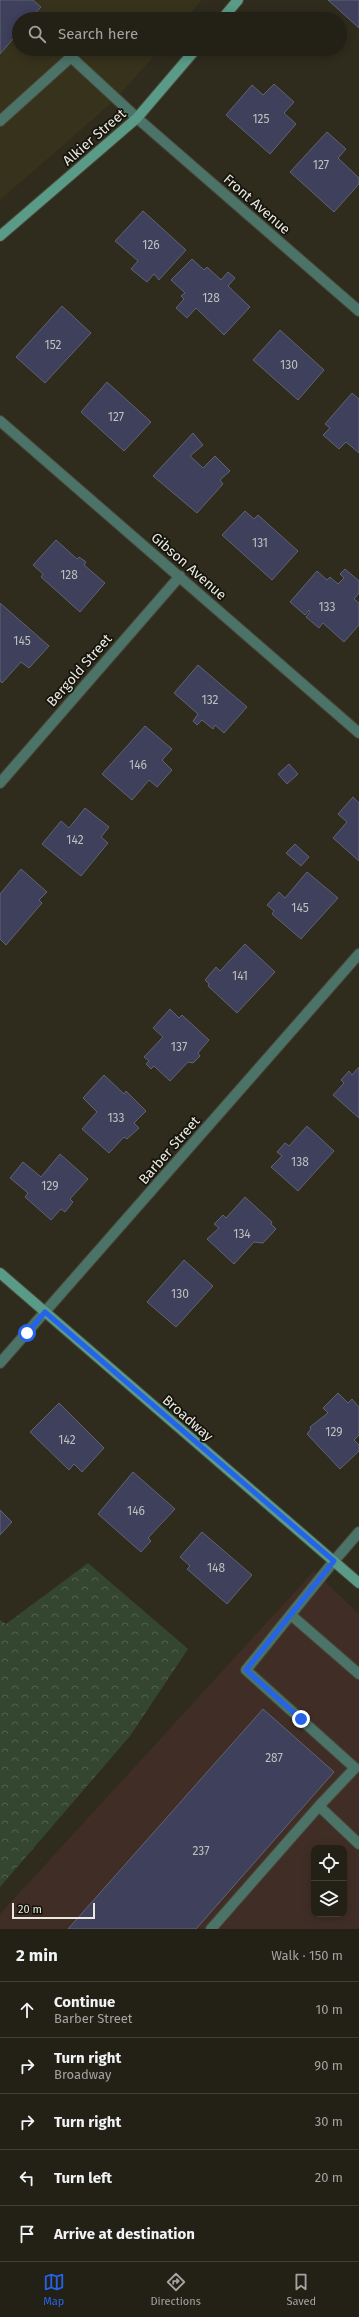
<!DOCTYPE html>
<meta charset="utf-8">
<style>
:root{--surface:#232016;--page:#2b281f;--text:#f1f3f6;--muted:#a3a3a1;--line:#403e35;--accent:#2563eb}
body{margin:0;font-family:"Fira Sans",sans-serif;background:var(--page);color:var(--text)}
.controls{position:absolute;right:12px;bottom:12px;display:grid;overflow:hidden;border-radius:8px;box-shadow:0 2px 10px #0003}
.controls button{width:36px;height:36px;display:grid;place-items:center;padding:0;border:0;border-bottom:1px solid var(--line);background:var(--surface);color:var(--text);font:20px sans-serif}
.scale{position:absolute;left:12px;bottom:10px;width:83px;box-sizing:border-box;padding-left:4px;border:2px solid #eae9df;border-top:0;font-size:11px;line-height:14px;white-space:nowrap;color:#eae9df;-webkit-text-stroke:3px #15140d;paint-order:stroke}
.stop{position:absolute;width:12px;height:12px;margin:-9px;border:3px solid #2563eb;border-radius:50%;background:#fff}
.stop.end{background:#2563eb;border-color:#fff;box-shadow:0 1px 4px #0008}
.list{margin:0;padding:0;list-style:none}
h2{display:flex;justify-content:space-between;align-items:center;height:52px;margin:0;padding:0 16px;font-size:17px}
h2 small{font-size:13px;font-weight:400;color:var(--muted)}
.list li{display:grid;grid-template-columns:26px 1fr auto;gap:12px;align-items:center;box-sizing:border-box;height:56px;padding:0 16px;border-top:1px solid var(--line)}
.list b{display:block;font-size:15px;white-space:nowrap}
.list p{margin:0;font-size:13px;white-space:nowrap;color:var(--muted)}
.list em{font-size:13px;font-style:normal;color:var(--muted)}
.icon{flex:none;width:22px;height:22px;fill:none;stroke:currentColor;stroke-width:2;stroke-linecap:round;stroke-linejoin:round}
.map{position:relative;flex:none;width:359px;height:1929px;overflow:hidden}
.search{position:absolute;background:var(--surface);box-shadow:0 2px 10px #0003;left:12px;right:12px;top:12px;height:44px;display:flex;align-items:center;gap:10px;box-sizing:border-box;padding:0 14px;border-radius:22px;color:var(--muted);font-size:15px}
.sheet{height:332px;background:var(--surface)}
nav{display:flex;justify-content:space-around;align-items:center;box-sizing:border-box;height:56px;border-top:1px solid var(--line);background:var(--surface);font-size:11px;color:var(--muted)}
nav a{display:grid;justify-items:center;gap:2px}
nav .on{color:var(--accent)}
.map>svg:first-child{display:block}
</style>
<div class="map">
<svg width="359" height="1929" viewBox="0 0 359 1929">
<defs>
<pattern id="forest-crowns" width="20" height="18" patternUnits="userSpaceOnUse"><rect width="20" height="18" fill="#344630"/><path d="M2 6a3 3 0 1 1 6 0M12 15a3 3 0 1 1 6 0" fill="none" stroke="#52614e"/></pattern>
</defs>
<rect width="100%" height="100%" fill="#2f2b1d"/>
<path fill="#402e26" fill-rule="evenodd" d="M314 1571 359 1614V1929H0V1914ZM314 1848H344V1914H314Z"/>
<path fill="#36321c" d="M0 0H202L185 19H19V49H160L115 100 0 200Z"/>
<path fill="url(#forest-crowns)" d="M88 1563 188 1649 130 1736 0 1887V1620L6 1624Z"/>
<path fill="#3e405c" stroke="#616373" d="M0 0H33L41 7 30 19H19V32L0 54Z
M328 0H359V28Z
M274 84 294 102 284 113 296 124 270 154 226 115 252 85 263 95Z
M327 132 346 149 338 158 359 178V184L334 212 290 172Z
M143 211 186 250 159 280 154 274 147 282 131 269 138 261 115 241Z
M192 259 204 270 207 267 221 280 228 272 235 278 228 286 250 307 224 335 196 308 187 318 176 308 184 299 181 296 185 293 171 280Z
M62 306 91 333 45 383 16 357Z
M280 330 324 370 298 400 253 360Z
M107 382 151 422 124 451 81 412Z
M352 393 359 399V453L346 442 339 449 323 435 330 428 325 424Z
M193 433 203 445 190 456 203 468 215 456 230 471 220 480 223 484 197 513 153 476Z
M245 511 254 519 258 515 298 551 272 580 222 535Z
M56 540 77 559 79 557 86 562 84 565 105 583 80 612 41 577 43 574 33 565Z
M345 569 359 581V593L354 599 359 603V625L344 642 323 623 319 628 306 617 310 612 309 610 305 615 290 602 317 571 327 580 330 577 338 584 344 578 340 574Z
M0 603 49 646 29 668 21 662 2 683 0 681Z
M198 665 247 707 224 733 215 725 213 729 202 720 197 725 193 721 198 714 174 693Z
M145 726 172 749 162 760 172 770 157 787 149 780 132 800 102 774Z
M289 764 298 774 287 784 278 774Z
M353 797 359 803V861L333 838 347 822 338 814Z
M85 808 109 827 101 837 108 843 81 876 42 844 61 821 69 828Z
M295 844 309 857 301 866 286 853Z
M21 869 47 892 39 900 42 903 6 945 0 939V894Z
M307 872 338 898 301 939 272 914 274 911 267 905 279 892 285 898Z
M245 944 275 972 237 1013 208 986 209 984 205 980 216 967 220 971Z
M170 1009 179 1018 182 1015 209 1040 198 1053 200 1056 193 1063 188 1062 170 1081 154 1066 151 1069 146 1064 149 1061 144 1057 163 1037 153 1028Z
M359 1067V1118L333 1095 344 1083 341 1080 349 1071 352 1075Z
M104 1075 124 1094 126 1091 146 1111 134 1123 139 1128 127 1139 124 1137 109 1153 82 1129 97 1112 83 1098Z
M307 1126 334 1151 298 1191 271 1167 282 1156 277 1152 285 1143 289 1146Z
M60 1154 88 1179 70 1199 73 1202 65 1212 61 1209 51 1220 25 1197 28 1193 10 1178 23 1162 41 1177Z
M245 1197 272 1222 271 1224 276 1229 263 1243 254 1242 234 1264 207 1239 219 1228 214 1224 223 1215 226 1218Z
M184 1260 213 1286 176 1327 147 1302Z
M338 1393 348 1403 352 1399 359 1407V1435L354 1440 359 1445V1451L340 1469 307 1434 311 1429 310 1427 328 1413 323 1408Z
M59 1403 104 1448 82 1472 74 1464 69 1470 30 1432Z
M133 1472 175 1509 148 1538 151 1541 141 1552 98 1514Z
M0 1510 12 1522 0 1535Z
M202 1532 252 1575 227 1604 187 1569 190 1566 180 1557Z
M263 1709 334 1772 196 1929H68Z"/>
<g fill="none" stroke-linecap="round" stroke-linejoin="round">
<g stroke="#494638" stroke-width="12">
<path id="lane" d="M0 121 71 57 137 118
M334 1561 246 1670 355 1768 319 1806 359 1844
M291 1615 359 1674
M211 1929 319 1806"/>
</g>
<g stroke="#494638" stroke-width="12">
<path id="street" d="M137 118 359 311
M0 421 359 733
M0 783 180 576
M0 1363 359 954
M334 1561 359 1532"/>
</g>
<g stroke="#494638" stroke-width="12">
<path id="secondary" d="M222 19 238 0
M0 236 137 118 196 49
M0 1273 359 1583"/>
</g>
<use href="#lane" stroke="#4b7367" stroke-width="10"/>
<use href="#street" stroke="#4b7367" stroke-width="10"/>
<use href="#secondary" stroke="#5a9b88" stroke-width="10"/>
</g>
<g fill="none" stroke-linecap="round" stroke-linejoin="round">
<path stroke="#2563eb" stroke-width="5" d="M27 1333 45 1312 334 1561 246 1670 301 1719"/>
</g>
<g text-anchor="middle" stroke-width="3.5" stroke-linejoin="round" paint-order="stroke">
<g font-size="12" fill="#bfbfbe">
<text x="261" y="123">125</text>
<text x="321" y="169">127</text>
<text x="151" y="249">126</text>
<text x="211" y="302">128</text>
<text x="53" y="349">152</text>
<text x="289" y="369">130</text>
<text x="116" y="421">127</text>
<text x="260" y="547">131</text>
<text x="69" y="579">128</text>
<text x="327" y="611">133</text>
<text x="22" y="645">145</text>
<text x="210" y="704">132</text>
<text x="138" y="769">146</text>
<text x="75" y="844">142</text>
<text x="300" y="912">145</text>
<text x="240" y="980">141</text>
<text x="179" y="1051">137</text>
<text x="116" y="1122">133</text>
<text x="300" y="1166">138</text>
<text x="50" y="1190">129</text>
<text x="242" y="1238">134</text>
<text x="180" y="1298">130</text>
<text x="334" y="1436">129</text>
<text x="67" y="1444">142</text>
<text x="136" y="1515">146</text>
<text x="216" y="1572">148</text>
<text x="274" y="1762">287</text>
<text x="201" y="1855">237</text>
</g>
<g font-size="14" fill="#eae9df" stroke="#15140d">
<text transform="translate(94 137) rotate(-41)" y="5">Alkier Street</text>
<text transform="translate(257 204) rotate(41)" y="5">Front Avenue</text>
<text transform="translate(189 566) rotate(41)" y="5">Gibson Avenue</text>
<text transform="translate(79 670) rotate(-49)" y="5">Bergold Street</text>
<text transform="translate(169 1150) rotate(-49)" y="5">Barber Street</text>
<text transform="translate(188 1418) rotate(41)" y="5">Broadway</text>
</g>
</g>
</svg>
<div class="controls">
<button><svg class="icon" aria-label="locate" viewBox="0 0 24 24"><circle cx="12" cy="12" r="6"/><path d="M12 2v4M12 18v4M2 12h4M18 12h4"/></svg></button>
<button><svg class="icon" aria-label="layers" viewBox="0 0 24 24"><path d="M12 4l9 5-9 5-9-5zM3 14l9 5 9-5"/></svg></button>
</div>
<div class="scale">20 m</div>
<div class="stop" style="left:27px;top:1333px"></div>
<div class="stop end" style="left:301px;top:1719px"></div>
<div class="search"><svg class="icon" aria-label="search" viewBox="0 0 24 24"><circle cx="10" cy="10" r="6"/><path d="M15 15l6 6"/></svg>Search here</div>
</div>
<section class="sheet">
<h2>2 min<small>Walk · 150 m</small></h2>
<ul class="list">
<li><svg class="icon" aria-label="ahead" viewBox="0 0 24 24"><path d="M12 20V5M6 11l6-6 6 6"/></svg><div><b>Continue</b><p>Barber Street</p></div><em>10 m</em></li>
<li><svg class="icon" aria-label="right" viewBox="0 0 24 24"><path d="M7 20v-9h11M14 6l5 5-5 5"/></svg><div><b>Turn right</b><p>Broadway</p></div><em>90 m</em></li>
<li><svg class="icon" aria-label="right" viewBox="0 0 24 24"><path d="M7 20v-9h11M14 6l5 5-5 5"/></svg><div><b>Turn right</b></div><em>30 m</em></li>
<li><svg class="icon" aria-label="left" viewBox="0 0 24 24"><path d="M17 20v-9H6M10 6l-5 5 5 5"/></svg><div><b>Turn left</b></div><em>20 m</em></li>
<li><svg class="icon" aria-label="arrive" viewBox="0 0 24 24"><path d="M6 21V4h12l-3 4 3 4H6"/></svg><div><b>Arrive at destination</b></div></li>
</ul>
</section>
<nav>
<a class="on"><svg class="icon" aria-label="map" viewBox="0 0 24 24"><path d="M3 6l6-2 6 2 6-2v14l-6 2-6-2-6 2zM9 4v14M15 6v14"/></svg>Map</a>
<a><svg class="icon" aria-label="directions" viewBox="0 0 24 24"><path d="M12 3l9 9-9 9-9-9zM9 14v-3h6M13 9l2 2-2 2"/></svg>Directions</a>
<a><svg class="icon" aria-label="saved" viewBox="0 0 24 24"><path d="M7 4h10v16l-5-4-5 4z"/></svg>Saved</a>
</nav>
